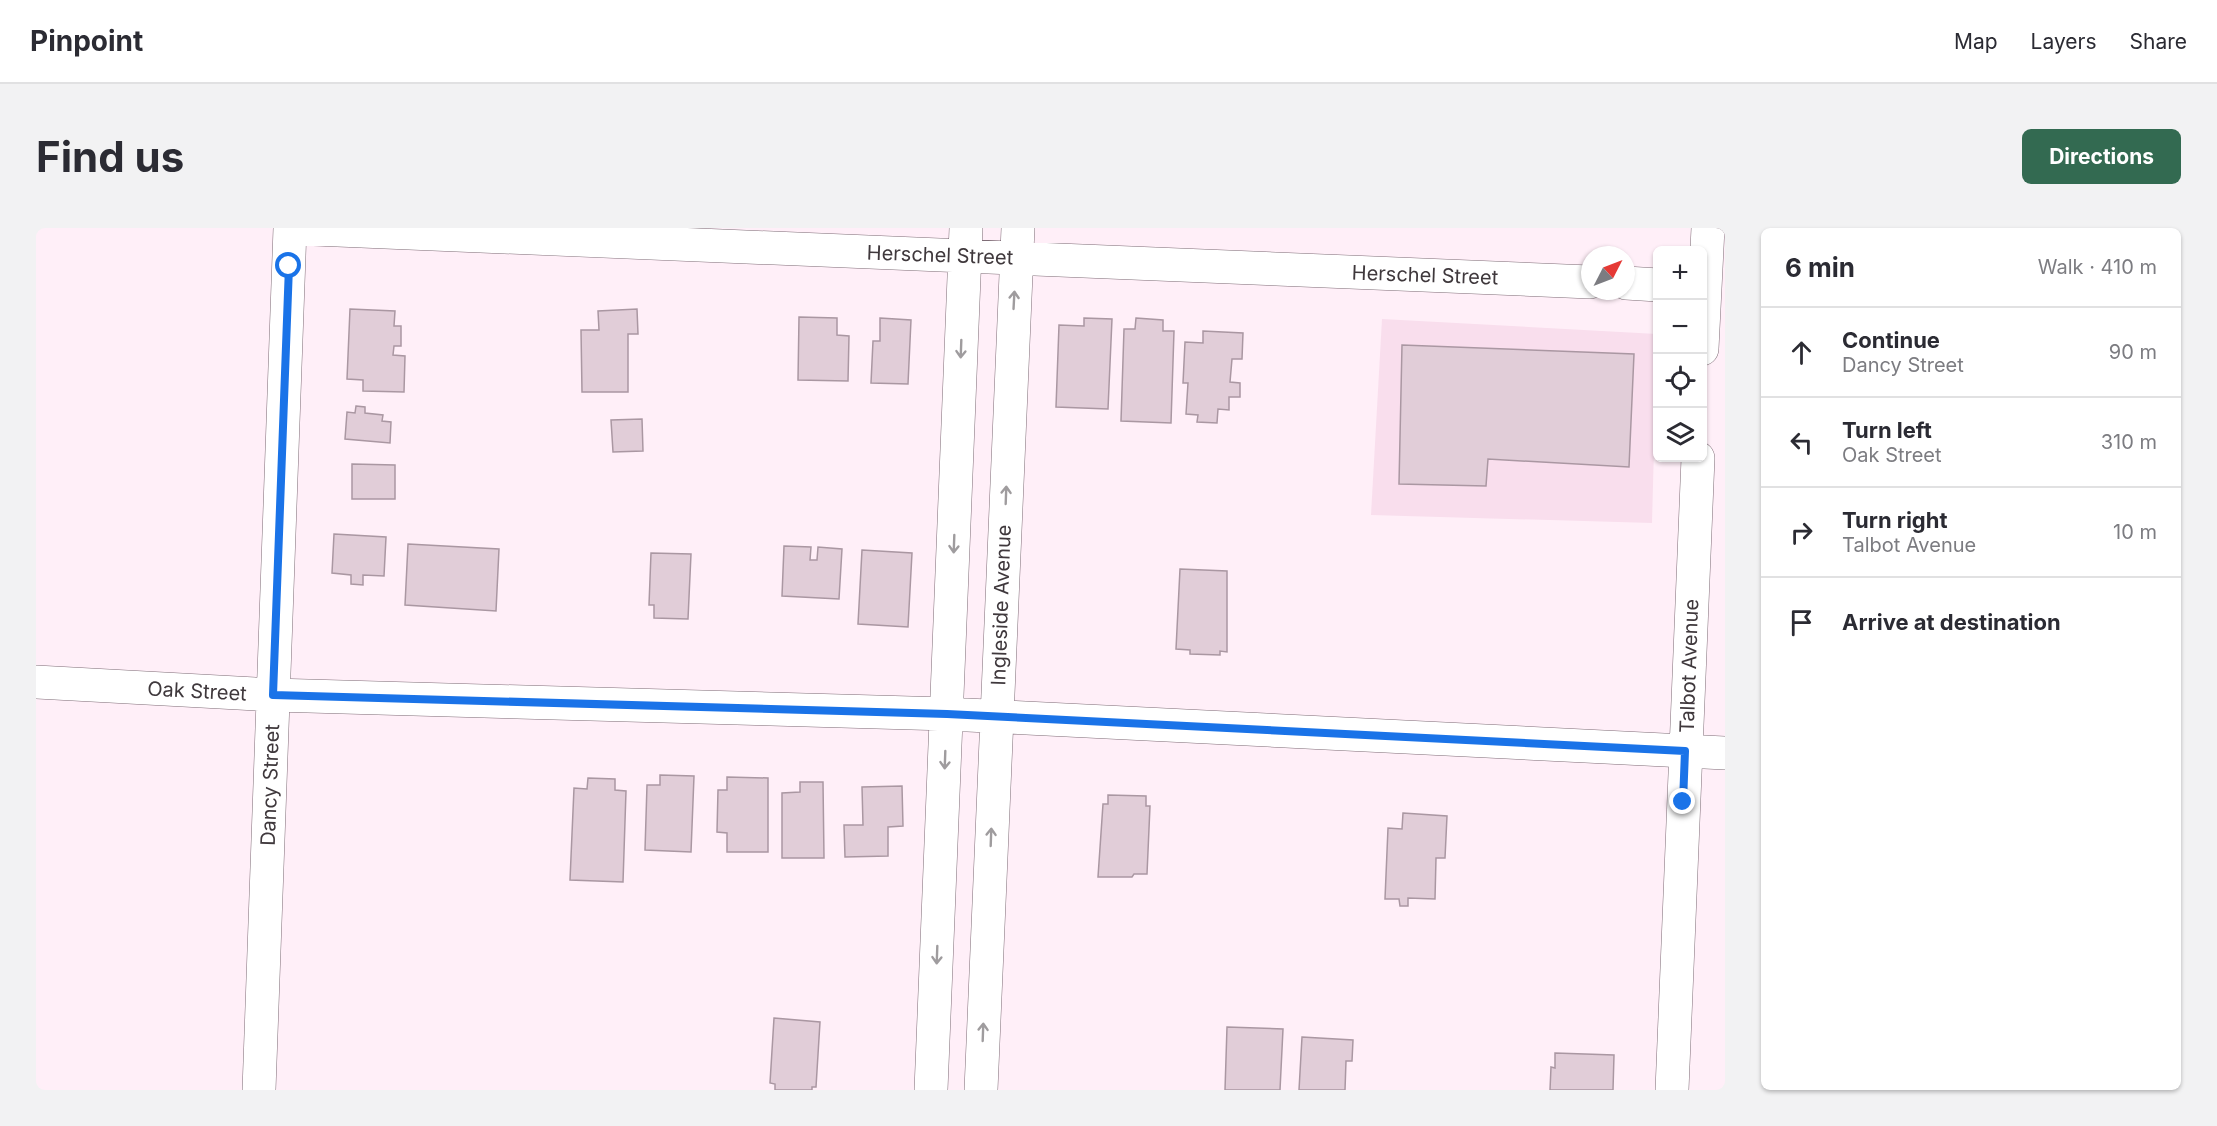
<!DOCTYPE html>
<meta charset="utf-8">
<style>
:root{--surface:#fff;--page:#f2f2f3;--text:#2b2b33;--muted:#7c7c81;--line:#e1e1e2;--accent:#336a51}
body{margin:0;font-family:Inter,sans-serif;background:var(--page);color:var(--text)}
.controls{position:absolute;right:18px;top:18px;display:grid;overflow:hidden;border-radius:9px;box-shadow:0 2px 4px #0004}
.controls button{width:54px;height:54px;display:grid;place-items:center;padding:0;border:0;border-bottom:2px solid var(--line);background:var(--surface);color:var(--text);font:30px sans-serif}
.compass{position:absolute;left:1545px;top:18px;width:54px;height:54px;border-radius:50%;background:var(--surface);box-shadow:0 2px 4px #0004;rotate:48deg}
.stop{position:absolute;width:18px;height:18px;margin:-14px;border:4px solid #1a73e8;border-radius:50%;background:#fff}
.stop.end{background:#1a73e8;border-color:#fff;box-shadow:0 2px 6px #0008}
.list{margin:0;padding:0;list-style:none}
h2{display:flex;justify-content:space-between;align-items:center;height:78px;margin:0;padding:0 24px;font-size:26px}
h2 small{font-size:20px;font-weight:400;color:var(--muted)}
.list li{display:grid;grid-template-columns:39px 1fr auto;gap:18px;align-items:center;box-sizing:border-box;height:90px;padding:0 24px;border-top:2px solid var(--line)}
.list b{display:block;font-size:22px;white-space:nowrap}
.list p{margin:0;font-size:20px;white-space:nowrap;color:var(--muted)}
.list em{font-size:20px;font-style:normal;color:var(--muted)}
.icon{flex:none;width:33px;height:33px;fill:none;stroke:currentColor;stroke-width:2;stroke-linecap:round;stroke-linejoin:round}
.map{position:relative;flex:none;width:1689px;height:862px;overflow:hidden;border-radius:9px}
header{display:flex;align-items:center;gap:36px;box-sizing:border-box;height:84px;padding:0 30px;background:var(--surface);border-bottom:2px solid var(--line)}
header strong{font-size:28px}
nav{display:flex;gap:33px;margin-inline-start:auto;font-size:21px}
.intro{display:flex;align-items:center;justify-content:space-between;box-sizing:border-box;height:144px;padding:0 36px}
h1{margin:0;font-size:42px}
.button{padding:15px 27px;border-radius:9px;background:var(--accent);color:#fff;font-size:21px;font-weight:700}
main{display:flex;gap:36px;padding:0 36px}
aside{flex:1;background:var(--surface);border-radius:9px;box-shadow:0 2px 4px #0004}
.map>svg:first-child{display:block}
</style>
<header>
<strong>Pinpoint</strong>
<nav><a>Map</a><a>Layers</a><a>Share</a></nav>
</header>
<div class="intro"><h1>Find us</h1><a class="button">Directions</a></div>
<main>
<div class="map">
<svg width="1689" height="862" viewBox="0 0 1689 862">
<rect width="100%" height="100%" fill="#ffeff8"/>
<path fill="#f9deed" d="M1346 91 1621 106 1616 295 1335 287Z"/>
<path fill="#e1cdd8" stroke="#aa97a2" stroke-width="1.5" d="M314 81 359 83 358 98H365V118H358L357 127 369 128 368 164 327 163V152L311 151Z
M601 81 602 106H592V164H546L545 102H563L562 83Z
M763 89 801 90V107L813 108 812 153 762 152Z
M844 90 875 92 872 156 835 155 837 113H844Z
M1048 90 1076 91 1072 181 1020 179 1023 97 1048 98Z
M1100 90 1127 92V103H1138L1135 195 1085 193 1088 101H1099Z
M1167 103 1207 105 1206 131H1196L1194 154 1204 155V169H1193V182L1182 181 1181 195 1161 194 1162 187 1150 186 1152 155H1147L1149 114 1167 115Z
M1366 117 1598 126 1593 239 1452 231 1450 258 1363 256Z
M320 178 329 179V185L347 187 346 193 355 194 354 215 309 211 311 184 319 185Z
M606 191 607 223 577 224 575 192Z
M316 236 359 237V271H316Z
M298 306 350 309 348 348 327 347V357L315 356V347L296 345Z
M372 316 463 321 460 383 369 377Z
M748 318 775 319 774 332H781L782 319 806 321 803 371 746 368Z
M826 322 876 325 872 399 822 396Z
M615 325 655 326 652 391 618 390V377H613Z
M1144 341 1191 343V424L1184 423V427L1154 426V422L1140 421Z
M624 547 658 548 655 624 609 622 611 557H624Z
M691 549 732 550V624H691V605L681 604 682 562H691Z
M552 550 579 551V562L590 563 587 654 534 652 538 560 551 561Z
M764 554H787L788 630H746V565L764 564Z
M866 558 867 598 852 599V628L809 629 808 597H827L826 559Z
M1072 567 1110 568V578H1114L1111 646H1098L1096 649H1062L1067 576H1072Z
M1367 585 1411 588 1409 630H1400L1399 671 1372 670V678H1364L1363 671H1349L1352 600 1366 601Z
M738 790 784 794 780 859H776V862H739V856L734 855Z
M1191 799 1247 801 1244 862H1189Z
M1266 809 1317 812 1316 833H1310L1309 862H1263Z
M1519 825 1578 827 1577 862H1514L1515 839 1519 840Z"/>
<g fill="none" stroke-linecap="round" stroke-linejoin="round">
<g stroke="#7f6d77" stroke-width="34">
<path id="minor" d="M254 0 1554 54
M1590 55 1622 57
M1666 121 1672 0
M0 454 237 467 911 486 1689 525
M223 862 254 0
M895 862 930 0
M945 862 982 0
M1636 862 1662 230"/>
</g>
<use href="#minor" stroke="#fff" stroke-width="33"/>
</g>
<defs><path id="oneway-shaft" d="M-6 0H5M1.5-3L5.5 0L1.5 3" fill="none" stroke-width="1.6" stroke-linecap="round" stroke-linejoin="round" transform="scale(1.5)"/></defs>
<g stroke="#9f9c9e">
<use href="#oneway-shaft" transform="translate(978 72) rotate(-87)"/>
<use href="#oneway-shaft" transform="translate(925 121) rotate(92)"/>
<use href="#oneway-shaft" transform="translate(970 267) rotate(-88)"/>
<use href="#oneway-shaft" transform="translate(918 316) rotate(92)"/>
<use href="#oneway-shaft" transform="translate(909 532) rotate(92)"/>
<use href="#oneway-shaft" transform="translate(955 609) rotate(-88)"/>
<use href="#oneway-shaft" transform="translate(901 727) rotate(92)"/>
<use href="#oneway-shaft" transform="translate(947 804) rotate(-88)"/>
</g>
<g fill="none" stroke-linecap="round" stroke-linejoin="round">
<path stroke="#1a73e8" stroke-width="8" d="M253 38 237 467 911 486 1649 523 1647 574"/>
</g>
<g text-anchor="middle" stroke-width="4.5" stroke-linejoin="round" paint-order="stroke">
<g font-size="20" fill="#3f383c" stroke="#fff">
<text transform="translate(904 27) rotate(2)" y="7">Herschel Street</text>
<text transform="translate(1389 47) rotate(2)" y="7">Herschel Street</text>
<text transform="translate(965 377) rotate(-88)" y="7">Ingleside Avenue</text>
<text transform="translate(1653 438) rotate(-88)" y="7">Talbot Avenue</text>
<text transform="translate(161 463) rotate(3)" y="7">Oak Street</text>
<text transform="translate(234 557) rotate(-88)" y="7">Dancy Street</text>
</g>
</g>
</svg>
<div class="controls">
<button>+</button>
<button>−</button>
<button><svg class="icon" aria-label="locate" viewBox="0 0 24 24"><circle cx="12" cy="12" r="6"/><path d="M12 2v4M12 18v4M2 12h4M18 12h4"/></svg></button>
<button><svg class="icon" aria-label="layers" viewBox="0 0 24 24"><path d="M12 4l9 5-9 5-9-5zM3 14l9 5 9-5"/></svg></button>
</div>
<svg class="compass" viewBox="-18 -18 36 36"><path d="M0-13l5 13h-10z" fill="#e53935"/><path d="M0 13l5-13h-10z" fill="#7c7c81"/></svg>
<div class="stop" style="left:253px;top:38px"></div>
<div class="stop end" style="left:1647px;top:574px"></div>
</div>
<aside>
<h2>6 min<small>Walk · 410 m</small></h2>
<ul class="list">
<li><svg class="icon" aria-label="ahead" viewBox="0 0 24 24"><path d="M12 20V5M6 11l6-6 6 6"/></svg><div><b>Continue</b><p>Dancy Street</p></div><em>90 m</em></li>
<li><svg class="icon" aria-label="left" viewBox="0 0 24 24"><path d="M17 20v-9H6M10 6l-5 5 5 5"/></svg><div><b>Turn left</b><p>Oak Street</p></div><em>310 m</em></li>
<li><svg class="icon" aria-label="right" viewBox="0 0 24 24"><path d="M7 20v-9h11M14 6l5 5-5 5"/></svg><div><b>Turn right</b><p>Talbot Avenue</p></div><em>10 m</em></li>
<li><svg class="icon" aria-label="arrive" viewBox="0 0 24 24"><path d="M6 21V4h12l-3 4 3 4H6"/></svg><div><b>Arrive at destination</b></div></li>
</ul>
</aside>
</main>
